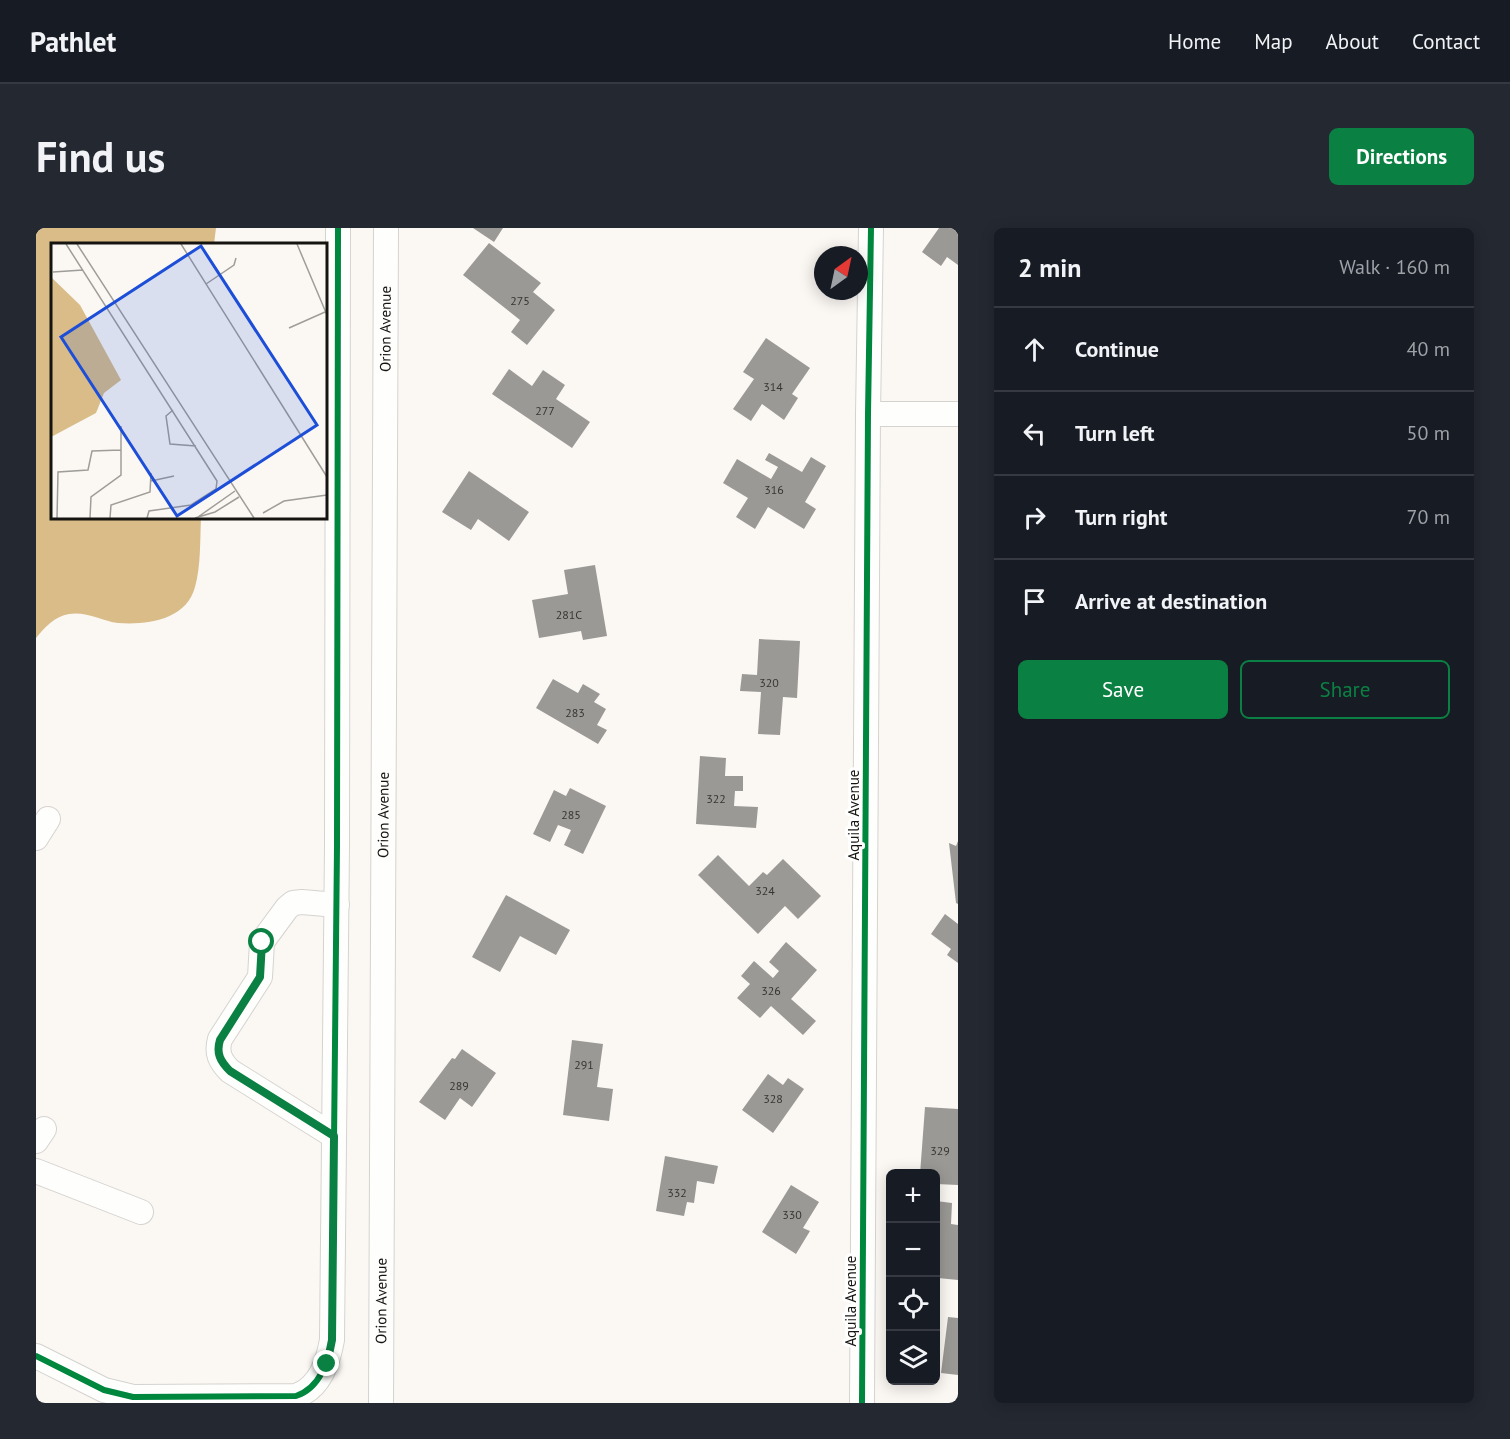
<!DOCTYPE html>
<meta charset="utf-8">
<style>
:root{--surface:#171b24;--page:#242831;--text:#f1f3f6;--muted:#9ea1a6;--line:#363941;--accent:#0b8043}
body{margin:0;font-family:"PT Sans",sans-serif;background:var(--page);color:var(--text)}
.controls{position:absolute;right:18px;bottom:18px;display:grid;overflow:hidden;border-radius:9px;box-shadow:0 3px 15px #0003}
.controls button{width:54px;height:54px;display:grid;place-items:center;padding:0;border:0;border-bottom:2px solid var(--line);background:var(--surface);color:var(--text);font:30px sans-serif}
.compass{position:absolute;left:778px;top:18px;width:54px;height:54px;border-radius:50%;background:var(--surface);box-shadow:0 3px 15px #0003;rotate:33deg}
.stop{position:absolute;width:18px;height:18px;margin:-14px;border:4px solid #0b8043;border-radius:50%;background:#fff}
.stop.end{background:#0b8043;border-color:#fff;box-shadow:0 2px 6px #0008}
.list{margin:0;padding:0;list-style:none}
h2{display:flex;justify-content:space-between;align-items:center;height:78px;margin:0;padding:0 24px;font-size:26px}
h2 small{font-size:20px;font-weight:400;color:var(--muted)}
.list li{display:grid;grid-template-columns:39px 1fr auto;gap:18px;align-items:center;box-sizing:border-box;height:84px;padding:0 24px;border-top:2px solid var(--line)}
.list b{display:block;font-size:22px;white-space:nowrap}
.list em{font-size:20px;font-style:normal;color:var(--muted)}
.actions{display:flex;gap:12px;padding:18px 24px}
.actions a{flex:1;padding:14px 0;border:2px solid var(--accent);border-radius:9px;text-align:center;font-size:21px;color:var(--accent)}
.actions .main{background:var(--accent);color:#fff}
.icon{flex:none;width:33px;height:33px;fill:none;stroke:currentColor;stroke-width:2;stroke-linecap:round;stroke-linejoin:round}
.map{position:relative;flex:none;width:922px;height:1175px;overflow:hidden;border-radius:9px}
header{display:flex;align-items:center;gap:36px;box-sizing:border-box;height:84px;padding:0 30px;background:var(--surface);border-bottom:2px solid var(--line)}
header strong{font-size:28px}
nav{display:flex;gap:33px;margin-inline-start:auto;font-size:21px}
.intro{display:flex;align-items:center;justify-content:space-between;box-sizing:border-box;height:144px;padding:0 36px}
h1{margin:0;font-size:42px}
.button{padding:15px 27px;border-radius:9px;background:var(--accent);color:#fff;font-size:21px;font-weight:700}
main{display:flex;gap:36px;padding:0 36px}
aside{flex:1;background:var(--surface);border-radius:9px;box-shadow:0 3px 15px #0003}
.map>svg:first-child{display:block}
</style>
<header>
<strong>Pathlet</strong>
<nav><a>Home</a><a>Map</a><a>About</a><a>Contact</a></nav>
</header>
<div class="intro"><h1>Find us</h1><a class="button">Directions</a></div>
<main>
<div class="map">
<svg width="922" height="1175" viewBox="0 0 922 1175">
<rect width="100%" height="100%" fill="#fbf8f4"/>
<path fill="#d9bc88" d="M0 0H180L178 16H16V290H165C164 310 165 339 159 359 150 392 112 397 82 395 66 393 50 383 33 386 19 388 8 400 0 410Z"/>
<path fill="#9b9996" d="M437 0H467L458 14Z
M903 0H922V37L911 29 905 38 886 24Z
M453 15 505 55 497 64 519 82 491 117 475 104 484 92 427 47Z
M730 110 774 140 756 166 762 170 748 192 726 176 715 193 697 181 718 151 707 144Z
M473 141 496 158 507 142 529 157 520 171 554 194 536 220 456 166Z
M733 225 766 244 775 229 790 238 769 274 780 281 768 301 732 279 719 301 700 289 712 270 687 255 701 231 735 251 742 239 729 232Z
M433 243 493 284 473 313 442 291 435 302 406 284Z
M559 337 571 408 547 412 545 403 503 410 496 372 532 366 528 342Z
M723 411 764 413 761 470 747 469 744 507 722 506 725 464 704 463 706 446 721 447Z
M517 451 542 465 547 456 564 466 558 474 570 481 561 497 571 502 562 516 500 480Z
M664 528 690 530 689 548H707V563H699L698 578 722 579 720 600 660 596Z
M534 560 570 578 547 626 528 617 535 602 522 597 514 614 497 606 518 562 530 568Z
M922 613V676L920 675 913 615 920 618Z
M682 627 713 658 727 644 731 647 747 631 785 668 762 691 749 678 722 706 662 647Z
M470 667 534 702 520 727 484 708 464 744 436 729Z
M909 686 922 696V735L911 727 915 721 895 706Z
M750 714 781 742 755 771 780 793 767 807 735 778 724 790 701 770 714 756 705 748 718 733 737 750 743 743 733 734Z
M536 812 567 816 561 859 577 861 573 893 527 887Z
M426 821 460 845 436 879 424 870 409 892 383 874 416 830 419 831Z
M732 846 747 857 752 850 768 861 737 905 706 882Z
M889 879 922 881V957L900 956V946H884Z
M629 928 682 938 678 956 661 953 658 975 651 974 648 988 620 983Z
M755 957 783 974 767 1000 774 1003 760 1026 726 1004Z
M900 973 916 975 915 996 922 997V1052L902 1050 903 1038H900Z
M912 1089 922 1090V1147L905 1145Z"/>
<g fill="none" stroke-linecap="round" stroke-linejoin="round">
<g stroke="#d5d3d0" stroke-width="26">
<g id="minor">
<path d="M832 186H922"/>
<path d="M0 610 12 591"/>
<path d="M298 908 194 843C184 833 180 825 184 811L224 749 226 714 251 680 257 675 266 674 301 677"/>
<path d="M0 913 8 901"/>
<path d="M0 943 105 984"/>
<path d="M0 1128 68 1162 97 1169 260 1168C284 1160 292 1134 296 1112L301 618 302 0"/>
<path id="s1" d="M345 1175 350 0"/>
<path d="M826 1175 832 186 835 0"/>
</g>
</g>
<use href="#minor" stroke="#fefefd" stroke-width="24"/>
<g stroke="#fff" stroke-width="10">
<path id="cycleway" d="M0 1128 68 1162 97 1169 260 1168C284 1160 292 1134 296 1112L301 618 302 0
M826 1175 832 186 835 0"/>
</g>
<use href="#cycleway" stroke="#00873e" stroke-width="6"/>
</g>
<g fill="none" stroke-linecap="round" stroke-linejoin="round">
<path stroke="#0b8043" stroke-width="8" d="M226 714 224 749 184 812C180 825 184 833 194 843L298 908 296 1112 291 1136"/>
</g>
<g text-anchor="middle" stroke-width="6" stroke-linejoin="round" paint-order="stroke">
<g font-size="12" fill="#373532">
<text x="484" y="77">275</text>
<text x="737" y="163">314</text>
<text x="509" y="187">277</text>
<text x="738" y="266">316</text>
<text x="533" y="391">281C</text>
<text x="733" y="459">320</text>
<text x="539" y="489">283</text>
<text x="680" y="575">322</text>
<text x="535" y="591">285</text>
<text x="729" y="667">324</text>
<text x="735" y="767">326</text>
<text x="548" y="841">291</text>
<text x="423" y="862">289</text>
<text x="737" y="875">328</text>
<text x="904" y="927">329</text>
<text x="641" y="969">332</text>
<text x="756" y="991">330</text>
</g>
<g font-size="15" fill="#161411" stroke="#fff">
<text dy="5" stroke="none"><textPath href="#s1" startOffset="1074">Orion Avenue</textPath></text>
<text transform="translate(818 587) rotate(-90)" y="5">Aquila Avenue</text>
<text dy="5" stroke="none"><textPath href="#s1" startOffset="588">Orion Avenue</textPath></text>
<text dy="5" stroke="none"><textPath href="#s1" startOffset="102">Orion Avenue</textPath></text>
<text transform="translate(815 1073) rotate(-90)" y="5">Aquila Avenue</text>
</g>
</g>
<g transform="translate(15 15)">
<rect width="276" height="276" fill="#fbf8f4"/>
<path d="M0 34 29 62 70 137 53 150 45 170 0 194Z" fill="#d9bc88"/>
<path fill="none" stroke="#9f9d99" stroke-width="1.5" d="M15 1 166 238 165 246 140 262 98 268 96 275M26 1 203 275M130 1 276 234M246 1 276 72M2 29 32 27M155 41 183 22 185 15M238 85 274 69M122 167 115 173 119 201 145 203M100 238 123 233M212 270 233 258 276 252M147 274 184 248M6 275 7 229 37 227 41 208 70 207M39 275 40 254 70 232V183M59 275 60 262 99 249 100 230M144 275 164 269 188 254"/>
<path fill="#1d4ed8" fill-opacity="0.15" stroke="#1d4ed8" stroke-width="3" d="M150 3 266 182 126 273 10 94Z"/>
<rect width="276" height="276" fill="none" stroke="#161411" stroke-width="3"/>
</g>
</svg>
<div class="controls">
<button>+</button>
<button>−</button>
<button><svg class="icon" aria-label="locate" viewBox="0 0 24 24"><circle cx="12" cy="12" r="6"/><path d="M12 2v4M12 18v4M2 12h4M18 12h4"/></svg></button>
<button><svg class="icon" aria-label="layers" viewBox="0 0 24 24"><path d="M12 4l9 5-9 5-9-5zM3 14l9 5 9-5"/></svg></button>
</div>
<svg class="compass" viewBox="-18 -18 36 36"><path d="M0-13l5 13h-10z" fill="#e53935"/><path d="M0 13l5-13h-10z" fill="#9ea1a6"/></svg>
<div class="stop" style="left:226px;top:714px"></div>
<div class="stop end" style="left:291px;top:1136px"></div>
</div>
<aside>
<h2>2 min<small>Walk · 160 m</small></h2>
<ul class="list">
<li><svg class="icon" aria-label="ahead" viewBox="0 0 24 24"><path d="M12 20V5M6 11l6-6 6 6"/></svg><div><b>Continue</b></div><em>40 m</em></li>
<li><svg class="icon" aria-label="left" viewBox="0 0 24 24"><path d="M17 20v-9H6M10 6l-5 5 5 5"/></svg><div><b>Turn left</b></div><em>50 m</em></li>
<li><svg class="icon" aria-label="right" viewBox="0 0 24 24"><path d="M7 20v-9h11M14 6l5 5-5 5"/></svg><div><b>Turn right</b></div><em>70 m</em></li>
<li><svg class="icon" aria-label="arrive" viewBox="0 0 24 24"><path d="M6 21V4h12l-3 4 3 4H6"/></svg><div><b>Arrive at destination</b></div></li>
</ul>
<div class="actions"><a class="main">Save</a><a>Share</a></div>
</aside>
</main>
